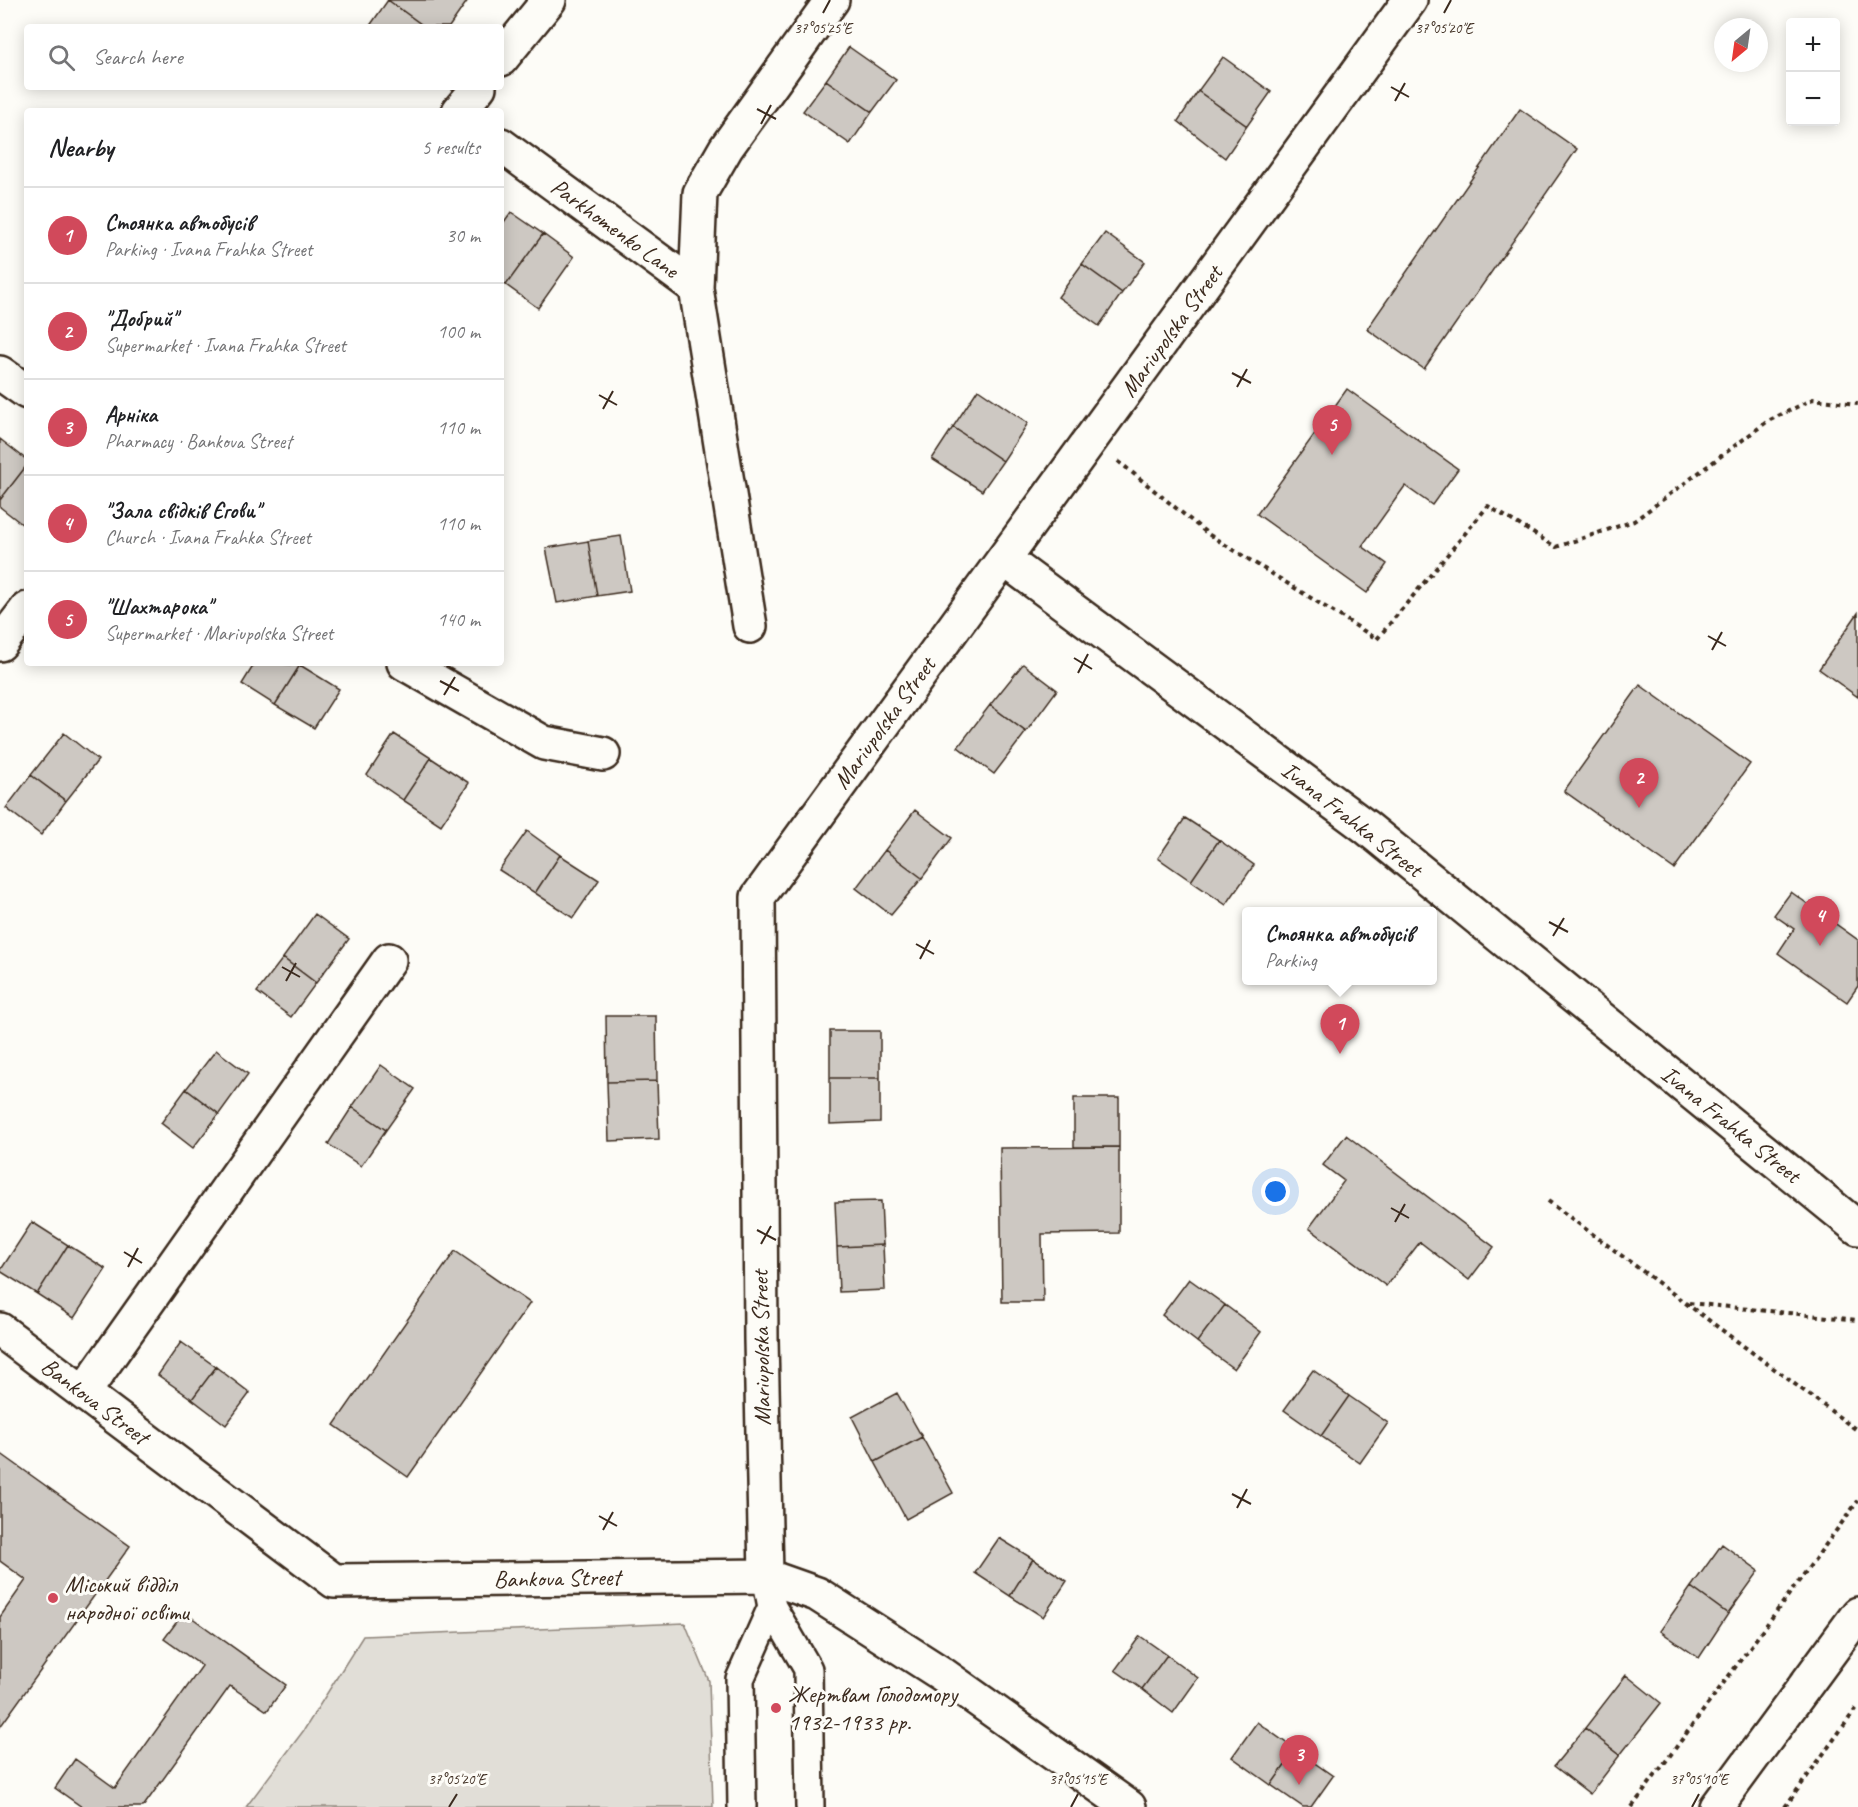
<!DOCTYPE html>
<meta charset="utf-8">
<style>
:root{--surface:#fff;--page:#f2f2f2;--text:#202124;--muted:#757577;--line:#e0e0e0;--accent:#d1495b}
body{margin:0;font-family:Caveat,sans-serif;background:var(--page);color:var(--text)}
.controls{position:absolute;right:18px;top:18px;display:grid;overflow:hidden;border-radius:6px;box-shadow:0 3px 15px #0003}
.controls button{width:54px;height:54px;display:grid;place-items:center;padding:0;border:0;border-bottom:2px solid var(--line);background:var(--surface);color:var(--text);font:30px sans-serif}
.compass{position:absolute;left:1714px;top:18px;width:54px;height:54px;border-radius:50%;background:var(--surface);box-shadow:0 3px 15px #0003;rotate:209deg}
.you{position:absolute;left:1276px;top:1192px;width:21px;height:21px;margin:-15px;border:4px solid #fff;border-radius:50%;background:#1a73e8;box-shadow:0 0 0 9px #1a73e833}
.badge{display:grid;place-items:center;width:39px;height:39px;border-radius:50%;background:var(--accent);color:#fff;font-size:20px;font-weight:700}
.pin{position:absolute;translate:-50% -50px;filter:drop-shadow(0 2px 3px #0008)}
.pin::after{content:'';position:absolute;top:32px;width:21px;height:18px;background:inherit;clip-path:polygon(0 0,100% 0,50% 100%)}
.popup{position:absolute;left:1242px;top:907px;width:195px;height:78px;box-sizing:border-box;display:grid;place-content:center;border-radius:6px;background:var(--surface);filter:drop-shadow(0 2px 4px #0005);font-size:20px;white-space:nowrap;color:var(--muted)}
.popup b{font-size:22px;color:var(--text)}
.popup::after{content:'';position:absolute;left:50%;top:100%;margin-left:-12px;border:12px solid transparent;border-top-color:var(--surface)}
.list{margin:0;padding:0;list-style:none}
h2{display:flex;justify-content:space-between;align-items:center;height:78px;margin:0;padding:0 24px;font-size:26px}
h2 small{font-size:20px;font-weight:400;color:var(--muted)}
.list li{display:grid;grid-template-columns:39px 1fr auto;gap:18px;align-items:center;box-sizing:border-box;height:96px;padding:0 24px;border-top:2px solid var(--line)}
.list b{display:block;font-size:22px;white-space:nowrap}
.list p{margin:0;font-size:20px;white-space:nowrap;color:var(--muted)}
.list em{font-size:20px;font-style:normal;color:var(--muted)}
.icon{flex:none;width:33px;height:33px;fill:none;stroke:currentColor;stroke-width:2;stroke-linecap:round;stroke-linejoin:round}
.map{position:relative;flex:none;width:1858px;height:1807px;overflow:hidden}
.search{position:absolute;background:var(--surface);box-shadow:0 3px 15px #0003;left:24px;top:24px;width:480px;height:66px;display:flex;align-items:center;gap:15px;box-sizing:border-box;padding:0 21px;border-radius:6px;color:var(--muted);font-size:22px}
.panel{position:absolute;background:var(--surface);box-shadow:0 3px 15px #0003;left:24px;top:108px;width:480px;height:558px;border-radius:6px}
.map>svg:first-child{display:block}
</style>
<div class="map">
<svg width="1858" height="1807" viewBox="0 0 1858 1807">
<rect width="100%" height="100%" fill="#fdfcf7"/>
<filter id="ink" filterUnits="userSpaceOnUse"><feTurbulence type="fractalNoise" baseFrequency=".0167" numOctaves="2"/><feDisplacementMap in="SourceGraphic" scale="12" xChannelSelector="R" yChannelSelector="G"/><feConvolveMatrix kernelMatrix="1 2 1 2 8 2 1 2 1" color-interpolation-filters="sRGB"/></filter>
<g filter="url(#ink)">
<path fill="#e1ded7" stroke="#8e847a" stroke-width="1.5" d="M685 1623 709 1681 713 1807H246L304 1730 363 1636Z"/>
<path fill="#cdc8c2" stroke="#3b2a1e" stroke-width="1.5" d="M388 0 425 27H369Z
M388 0H468L449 27H425Z
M849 47 896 80 872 112 826 80Z
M1223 57 1271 92 1247 126 1198 91Z
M826 80 872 112 850 144 803 111Z
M1198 91 1247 126 1225 158 1178 121Z
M1520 109 1577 149 1424 369 1367 329Z
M511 212 543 234 506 285 501 281V226Z
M1105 233 1145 262 1122 293 1082 264Z
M543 234 574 257 538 308 506 285Z
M1082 264 1122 293 1099 326 1058 297Z
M978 389 1028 423 1003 461 953 427Z
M1347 389 1458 469 1432 505 1405 486 1362 546 1387 564 1367 593 1257 514Z
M953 427 1003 461 982 491 932 459Z
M0 439 27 460V465L0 500Z
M27 465V528L0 507V500Z
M621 536 630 591 597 596 588 541Z
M588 541 597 596 557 603 546 548Z
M1858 613V697L1819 669Z
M255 663 300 665 275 705 242 684Z
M1023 664 1057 690 1026 732 990 705Z
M300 665 339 689 314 728 275 705Z
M1640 685 1750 764 1674 869 1564 791Z
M990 705 1026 732 994 774 958 747Z
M64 733 98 760 66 801 31 775Z
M394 734 431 758 403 800 367 775Z
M431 758 469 783 441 825 403 800Z
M31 775 66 801 41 835 6 808Z
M915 810 952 838 922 878 885 850Z
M1185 818 1219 840 1191 881 1158 858Z
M527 831 560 855 535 893 499 870Z
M1219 840 1254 865 1226 905 1191 881Z
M885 850 922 878 891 915 856 888Z
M560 855 599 880 573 918 535 893Z
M1791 892 1858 940V986L1847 1002 1778 953 1794 929 1774 915Z
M315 914 349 939 316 983 283 958Z
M283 958 316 983 291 1017 257 992Z
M606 1016H656L657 1081 607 1082Z
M830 1031H880V1078H830Z
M216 1050 248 1074 219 1114 186 1089Z
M381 1065 415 1089 386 1130 352 1107Z
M830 1078H880V1122L830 1124Z
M657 1081 659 1139 609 1141 607 1082Z
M186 1089 219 1114 193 1148 161 1123Z
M1074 1098H1119V1147H1074Z
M352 1107 386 1130 361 1166 328 1144Z
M1346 1135 1494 1247 1469 1280 1420 1242 1386 1286 1309 1228 1344 1181 1323 1165Z
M1119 1147V1233L1042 1234 1043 1302H1002L1000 1148Z
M881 1201 883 1245 837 1247 835 1202Z
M32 1222 68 1245 37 1294 0 1271Z
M68 1245 106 1269 74 1318 37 1294Z
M883 1245 885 1290 839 1292 837 1247Z
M455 1251 530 1303 408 1477 334 1425Z
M1189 1279 1225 1305 1197 1342 1162 1315Z
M1225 1305 1261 1332 1234 1369 1197 1342Z
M181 1342 216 1367 192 1399 158 1375Z
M216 1367 250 1393 226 1425 192 1399Z
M1313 1370 1349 1396 1321 1436 1284 1410Z
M897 1393 922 1437 875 1462 852 1417Z
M1349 1396 1388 1423 1360 1463 1321 1436Z
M922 1437 953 1493 906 1519 875 1462Z
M0 1453 130 1546 0 1727V1617L26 1580 0 1561Z
M999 1538 1033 1559 1010 1596 975 1573Z
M1722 1544 1759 1571 1728 1614 1691 1587Z
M1033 1559 1067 1581 1043 1617 1010 1596Z
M1691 1587 1728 1614 1699 1658 1660 1631Z
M184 1612 286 1685 267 1711 230 1686 143 1807H82L55 1788 75 1759 115 1788 202 1666 164 1639Z
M1140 1636 1167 1655 1142 1689 1115 1670Z
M1167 1655 1198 1678 1173 1713 1142 1689Z
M1626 1675 1661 1703 1620 1755 1585 1728Z
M1257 1722 1296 1750 1271 1785 1232 1757Z
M1585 1728 1620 1755 1590 1794 1554 1766Z
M1296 1750 1333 1776 1311 1807H1303L1271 1785Z"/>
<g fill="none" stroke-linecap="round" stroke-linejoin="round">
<g stroke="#3b2a1e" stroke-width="32">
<path id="pedestrian" d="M766 1576 772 1607 808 1669 810 1807
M742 1807 740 1679 772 1607"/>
</g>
<g stroke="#3b2a1e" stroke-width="38">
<path id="minor" d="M501 59 549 0
M459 111 479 87
M501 145 696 288 700 193 726 148 832 0
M696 288 750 626
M0 373 27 392
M0 644 27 609
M404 663 544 743 603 754
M84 1392 389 960"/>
</g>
<g stroke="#3b2a1e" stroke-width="38">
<path id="tertiary" d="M1004 559 1366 827 1858 1228
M0 1330 334 1581 766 1576 817 1594 942 1674 1129 1807
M766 1576 761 1339 758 897 1410 0"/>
</g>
<g stroke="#3b2a1e" stroke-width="38">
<path id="secondary" d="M1716 1807 1858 1614"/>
</g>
<path stroke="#3b2a1e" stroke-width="4" stroke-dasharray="4.5 4.5" stroke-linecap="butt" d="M1118 461 1208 534 1377 639 1488 506 1556 547 1634 521 1768 421 1813 399 1858 404
M1548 1201 1858 1431
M1689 1303 1858 1320
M1632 1807 1858 1501
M1785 1807 1858 1706"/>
<use href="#pedestrian" stroke="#fdfcf7" stroke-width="27"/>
<use href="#minor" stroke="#fdfcf7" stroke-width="33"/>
<use href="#tertiary" stroke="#fdfcf7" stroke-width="33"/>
<use href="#secondary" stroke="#fdfcf7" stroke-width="33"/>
</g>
</g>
<path fill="none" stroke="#3b2a1e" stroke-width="2" d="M823 13 830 0M1444 13 1451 0M1391 87 1409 97M1395 101 1405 83M757 109 776 119M761 124 771 105M1232 373 1251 383M1237 387 1247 369M599 395 617 405M603 409 613 391M1708 636 1726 646M1712 650 1722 632M1074 658 1092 669M1078 673 1088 654M440 681 459 691M444 695 455 677M1549 922 1568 932M1553 936 1564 918M916 944 934 954M920 959 930 940M282 967 300 977M286 981 296 963M1391 1208 1409 1218M1395 1222 1405 1204M757 1230 776 1240M761 1244 771 1226M124 1252 142 1263M128 1267 138 1248M1232 1494 1251 1504M1237 1508 1247 1489M599 1516 617 1526M603 1530 613 1512M449 1807 457 1794M1071 1807 1078 1794M1692 1807 1699 1794"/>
<g fill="#d1495b" stroke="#fdfcf7" stroke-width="2">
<circle cx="53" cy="1598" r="6"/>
<circle cx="776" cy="1708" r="6"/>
</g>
<g text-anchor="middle" stroke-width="6" stroke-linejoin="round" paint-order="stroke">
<g font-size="24" fill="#3b2a1e" stroke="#fdfcf7">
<text transform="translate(615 228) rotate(36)" y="8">Parkhomenko Lane</text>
<text transform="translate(1171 331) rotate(-54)" y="8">Mariupolska Street</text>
<text transform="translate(884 723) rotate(-54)" y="8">Mariupolska Street</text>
<text transform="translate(1352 819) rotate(38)" y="8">Ivana Frahka Street</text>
<text transform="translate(1731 1124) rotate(39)" y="8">Ivana Frahka Street</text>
<text transform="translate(761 1348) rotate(-91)" y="8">Mariupolska Street</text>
<text transform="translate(95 1401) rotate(37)" y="8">Bankova Street</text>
<text transform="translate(557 1578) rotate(-1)" y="8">Bankova Street</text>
</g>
<g font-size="24" fill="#3b2a1e" stroke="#fdfcf7" text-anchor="start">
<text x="65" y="1592">Міський відділ<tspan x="65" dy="28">народної освіти</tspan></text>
<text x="788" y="1702">Жертвам Голодомору<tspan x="788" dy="28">1932-1933 рр.</tspan></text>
</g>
</g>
<g font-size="15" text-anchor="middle" fill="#3b2a1e" stroke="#fdfcf7" stroke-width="6" stroke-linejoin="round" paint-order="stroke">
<text x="823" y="33">37°05'25"E</text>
<text x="1444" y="33">37°05'20"E</text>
<text x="457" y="1784">37°05'20"E</text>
<text x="1078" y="1784">37°05'15"E</text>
<text x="1699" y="1784">37°05'10"E</text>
</g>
</svg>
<div class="controls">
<button>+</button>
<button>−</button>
</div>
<svg class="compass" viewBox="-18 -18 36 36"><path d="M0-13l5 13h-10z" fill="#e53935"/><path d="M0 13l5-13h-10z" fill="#757577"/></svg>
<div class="you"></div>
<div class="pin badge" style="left:1340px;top:1054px">1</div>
<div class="popup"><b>Стоянка автобусів</b>Parking</div>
<div class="pin badge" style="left:1639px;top:808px">2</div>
<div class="pin badge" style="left:1299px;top:1785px">3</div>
<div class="pin badge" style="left:1820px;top:946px">4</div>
<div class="pin badge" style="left:1332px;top:455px">5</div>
<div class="search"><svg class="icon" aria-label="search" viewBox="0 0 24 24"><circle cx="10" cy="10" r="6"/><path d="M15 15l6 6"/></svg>Search here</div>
<section class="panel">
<h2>Nearby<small>5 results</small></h2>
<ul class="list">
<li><span class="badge">1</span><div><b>Стоянка автобусів</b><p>Parking · Ivana Frahka Street</p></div><em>30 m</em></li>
<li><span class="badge">2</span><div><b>&quot;Добрий&quot;</b><p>Supermarket · Ivana Frahka Street</p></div><em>100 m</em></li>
<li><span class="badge">3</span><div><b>Арніка</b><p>Pharmacy · Bankova Street</p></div><em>110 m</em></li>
<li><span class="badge">4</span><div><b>&quot;Зала свідків Єгови&quot;</b><p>Church · Ivana Frahka Street</p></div><em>110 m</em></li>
<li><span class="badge">5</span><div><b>&quot;Шахтарока&quot;</b><p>Supermarket · Mariupolska Street</p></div><em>140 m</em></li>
</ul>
</section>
</div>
